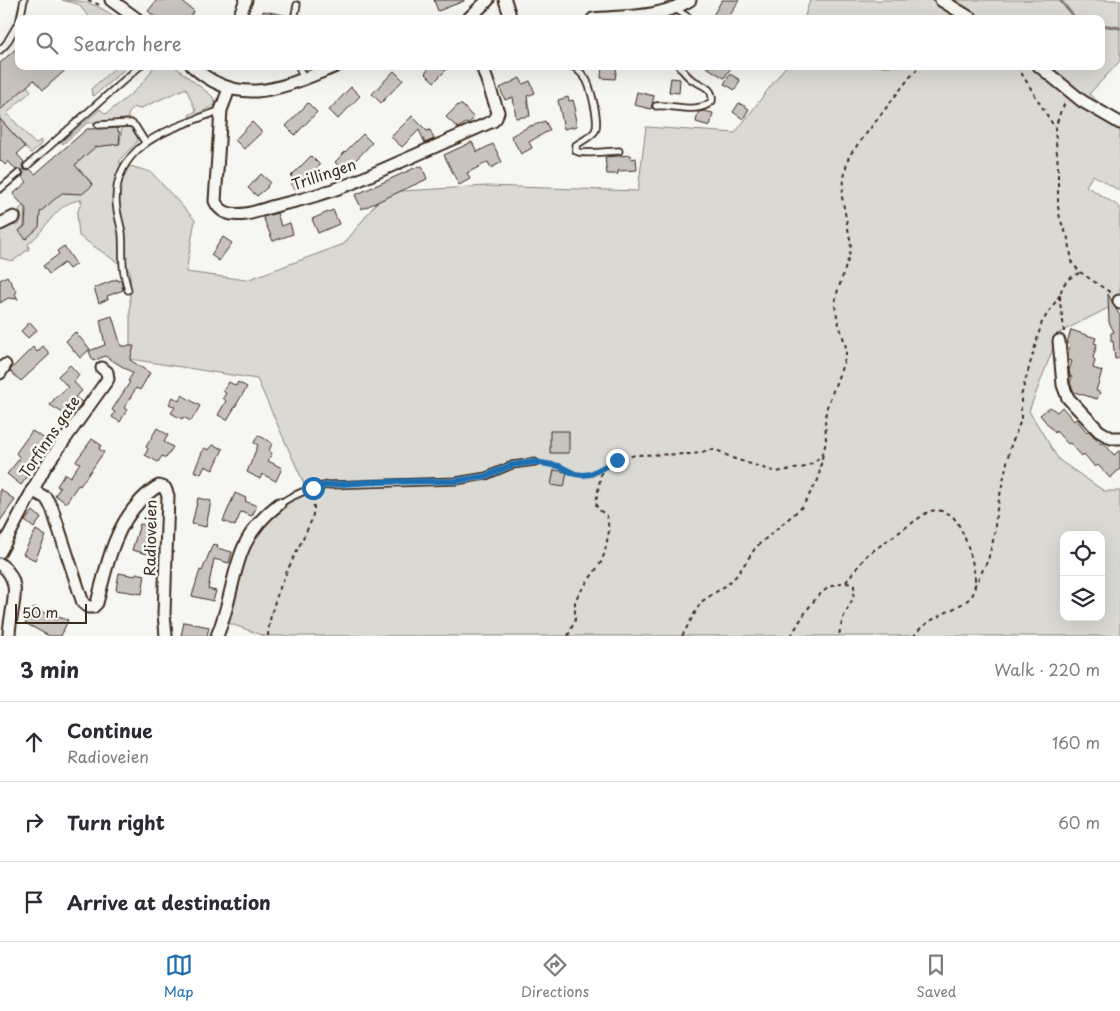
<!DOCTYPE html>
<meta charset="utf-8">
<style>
:root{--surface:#fff;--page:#f7f7f7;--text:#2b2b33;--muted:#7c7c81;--line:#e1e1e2;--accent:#1f6fb2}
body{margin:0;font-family:"Playpen Sans",sans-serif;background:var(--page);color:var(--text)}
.controls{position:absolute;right:15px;bottom:15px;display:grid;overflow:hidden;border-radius:10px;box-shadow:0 5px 20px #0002}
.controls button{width:45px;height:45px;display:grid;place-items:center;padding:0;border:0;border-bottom:1px solid var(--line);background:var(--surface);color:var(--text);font:25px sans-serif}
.scale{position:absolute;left:15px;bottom:12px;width:72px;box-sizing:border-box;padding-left:5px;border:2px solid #3b2a1e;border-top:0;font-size:14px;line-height:18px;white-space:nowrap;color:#3b2a1e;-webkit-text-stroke:4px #f6f6f2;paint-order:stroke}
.stop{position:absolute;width:15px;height:15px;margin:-11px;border:4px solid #1f6fb2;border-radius:50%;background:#fff}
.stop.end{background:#1f6fb2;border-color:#fff;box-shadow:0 1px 5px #0008}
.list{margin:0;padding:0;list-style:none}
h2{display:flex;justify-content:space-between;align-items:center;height:65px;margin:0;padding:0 20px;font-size:21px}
h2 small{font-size:16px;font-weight:400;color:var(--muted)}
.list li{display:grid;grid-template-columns:32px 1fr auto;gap:15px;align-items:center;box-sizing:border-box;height:80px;padding:0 20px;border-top:1px solid var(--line)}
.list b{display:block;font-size:19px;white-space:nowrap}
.list p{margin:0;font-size:16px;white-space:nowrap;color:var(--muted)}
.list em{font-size:16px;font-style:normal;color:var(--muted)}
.icon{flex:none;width:28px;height:28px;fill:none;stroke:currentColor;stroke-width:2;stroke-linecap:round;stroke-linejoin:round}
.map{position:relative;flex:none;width:1120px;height:636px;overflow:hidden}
.search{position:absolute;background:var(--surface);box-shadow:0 5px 20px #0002;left:15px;right:15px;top:15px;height:55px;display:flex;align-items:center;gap:12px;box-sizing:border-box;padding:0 18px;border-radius:10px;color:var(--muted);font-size:19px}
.sheet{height:305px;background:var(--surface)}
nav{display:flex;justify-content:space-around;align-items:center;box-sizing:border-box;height:70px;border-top:1px solid var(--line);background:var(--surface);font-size:14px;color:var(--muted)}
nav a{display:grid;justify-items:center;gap:2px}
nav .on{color:var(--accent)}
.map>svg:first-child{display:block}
</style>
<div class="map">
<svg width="1120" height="636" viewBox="0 0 1120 636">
<rect width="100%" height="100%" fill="#f6f6f2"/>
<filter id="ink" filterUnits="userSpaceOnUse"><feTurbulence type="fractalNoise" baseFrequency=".02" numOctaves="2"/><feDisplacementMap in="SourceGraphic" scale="10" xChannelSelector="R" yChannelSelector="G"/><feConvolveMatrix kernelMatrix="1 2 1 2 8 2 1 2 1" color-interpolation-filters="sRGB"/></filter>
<g filter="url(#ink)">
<path fill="#dad9d3" stroke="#8a8278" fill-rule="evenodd" d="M62 0C87 0 98 5 118 19H91L78 4Z
M810 0H1120V61L1089 94 1120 120V191L1093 175 1086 186 1120 207V302L1059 333 1029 411 1059 460 1104 491H1120V636H264L223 621 255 523 305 486 257 379 130 359V271L79 236 77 214 82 200C56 201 47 230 28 244L29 249 13 261 0 258V227L19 225 22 218 19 210 23 205 25 208 24 226 19 230 25 237 39 212 61 192 88 188 91 182 75 165 95 146 120 144 122 124 130 125 139 138C135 148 123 152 119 163L151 172 195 220 186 272 247 280 344 244 385 192 487 186 638 191 646 127 735 133 786 66H1101V19H804ZM1064 535H1101V617H1064Z
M117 66H128L94 96 92 95 91 89Z
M154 66H174L212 96 215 101V105L190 118 189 115 196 111 186 88 139 109 134 107 129 113 127 119 87 123 63 144 62 142 100 109 106 114C123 100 144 87 154 66Z
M27 86 31 91 7 113 35 144 41 140V144L31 153 0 119V110Z"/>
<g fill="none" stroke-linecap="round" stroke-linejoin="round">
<path stroke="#857a71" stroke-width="3" d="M1060 0 1074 17 1078 19
M1101 25 1120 28"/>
</g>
<path fill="#c8c3be" stroke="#3b2a1e" d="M157 0H180L194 11 188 19H157L148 11Z
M434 0H464V1L438 11Z
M722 0H739L728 19H711Z
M263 11 285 15 284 19H262Z
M19 46V66H70L43 90 34 80 0 110V63Z
M431 66H450L434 82 425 73Z
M602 66H617L615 79 601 78Z
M705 66H732L724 78Z
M394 71 403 80 381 103 372 94Z
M730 74 740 80 735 90 724 84Z
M520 78 523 84 530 81 535 93 527 96 530 116 516 118 513 97 505 100 500 88Z
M671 78 680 79 679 93 669 92Z
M351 87 360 96 338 119 329 110Z
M637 92 654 96 651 109 634 105Z
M568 97 569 101 573 100 576 111 574 112 577 126 564 129 558 100Z
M308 103 317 112 295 135 286 126Z
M739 103 749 109 743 119 733 112Z
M458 105H462L474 118 468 124 466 123 458 128 446 117Z
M704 111 713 113 710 126 696 122 698 112Z
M412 116 427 131 430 130 434 139 425 143 419 130 402 147 391 137Z
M0 119 25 147 17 154 24 162 22 165 23 169 26 171 30 169 35 174 87 129 118 128V132H120L119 144 95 147 75 165 93 185 82 194 62 193 40 212 39 227 26 239 19 231 25 226 26 209 13 194 27 182 22 177 24 173 22 170H16L8 161 5 165 0 160Z
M545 121 550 130 529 142 532 148 521 154 511 136 532 125V126Z
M252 122 262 132 244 149 235 140Z
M363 134 372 143 344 172 335 162Z
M472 142 477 152 493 144 502 162 491 168 488 162 467 173 470 179 459 185 444 155Z
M631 155V159L636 158 637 170 618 171V174H607L605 157Z
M311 156 320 165 296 189 290 184 294 180 291 176Z
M419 166 420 167 422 166 427 179 362 209 355 195Z
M261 174 270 182 267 186 268 187 257 196 248 188Z
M333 210 339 224 318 233 312 219Z
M277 213 281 226 290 223 293 234 273 241 263 217Z
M223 237 232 243 219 261 211 255Z
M64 246 76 264 69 269 64 263 49 274 43 266 59 254 57 251Z
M7 276 17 292 15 294 18 299 8 298 0 303V280Z
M117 279 118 281 121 280 123 290 107 296 108 299 99 303 94 288Z
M1108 294 1120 316V358L1115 359 1113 341 1111 342V333L1114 332 1109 322Z
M112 316 121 346H134L130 360 150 373 140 390 136 388 124 408 127 410 120 422 112 417 115 412 112 410 130 382 128 381 133 373 105 356 93 361 89 351 105 345 100 320Z
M30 322 37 330 28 338 21 331Z
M1071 330 1096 338 1094 343 1097 344 1093 358 1095 360 1093 368 1102 371 1096 391 1100 392 1097 399 1074 392 1070 383 1072 377 1070 376 1069 370 1072 361 1068 360V353L1070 345 1067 343Z
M75 332 90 349 80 358 66 341Z
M43 346 50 354 21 381 10 371 11 369 33 347 37 352Z
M70 365 79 375 74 382 82 391 75 397 82 402 77 409 76 408 68 416 50 405 55 398 68 387 58 376Z
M229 382 236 386 238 382 247 387 227 420 218 415 226 401 223 398 226 393 223 391Z
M182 395 200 406 191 421 183 417 182 419 171 413 175 407 169 404 173 397 179 401Z
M1050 407 1057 412 1062 407 1074 421 1076 419 1087 432 1089 431 1101 444 1103 442 1114 455 1120 450V469L1110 478 1098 465 1095 467 1084 454 1082 456 1070 443 1068 444 1056 431 1055 433 1040 415Z
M157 428 168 435 164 442 173 447 166 458 162 456 158 462 145 455 148 449 146 447Z
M32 431 45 439 38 448 42 452 41 454 25 473 27 477 21 485 7 474 20 458 16 453Z
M550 431H569V453H550Z
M258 435 272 443 269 451 272 453 268 461 282 468 276 481 262 474 260 479 247 472 258 445 254 443Z
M92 439 101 445 99 449 104 452 80 486 78 485 66 503 55 495 60 488 57 486 64 475 66 474 70 477 80 463 76 461Z
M213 445 223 449 213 470 205 466 201 474 194 471 204 448 209 450Z
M554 470 567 472 564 487 551 485Z
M0 489 15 500 0 521Z
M235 493 246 498 245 501 257 506 252 516 241 512 235 526 223 521Z
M198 498 211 501 206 527 192 524Z
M33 511 41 518 34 528 25 521Z
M140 524 154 527 148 554 132 550Z
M36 530 46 536 35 560 23 554Z
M213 544 218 545 217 548 232 552 229 563 214 559 208 589 216 591 213 601 192 596 200 570 202 571Z
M119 573 135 576 136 573 145 575 142 594 116 590Z
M34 607 57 620 58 617 68 620 61 636H49L25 623Z
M184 622 209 627 207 636H181Z"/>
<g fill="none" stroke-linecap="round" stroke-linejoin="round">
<g stroke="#3b2a1e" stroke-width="9">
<path id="service" d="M674 8 691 19
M20 19 24 0
M294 19 297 5
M0 50 6 44 19 22
M299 66 303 79
M573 66C578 70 584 75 587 81 591 90 600 122 595 131 591 137 582 141 576 145V151C582 155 608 151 619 151
M656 106C673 104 698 115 712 101 714 87 700 85 691 79 686 75 683 71 679 66
M98 125 131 123 135 126 145 142
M27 166 140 66
M0 189 19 173
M128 290C126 282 123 273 123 264 122 254 123 244 122 233 120 222 116 211 116 200 116 140 176 128 221 110
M279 504C294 494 310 488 328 485L456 481 486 476 512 465 535 462"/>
</g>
<g stroke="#3b2a1e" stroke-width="15">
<path id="minor" d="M111 0 137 19
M505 0 511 19
M941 0 972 19
M238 19 246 0
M468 19 488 0
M593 19C625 16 662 18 690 0
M192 66C241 110 283 87 336 66
M1039 66 1082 101 1120 123
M229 89 221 110 215 201C217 206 221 210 225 212 243 220 266 207 283 204 306 199 328 192 350 184L493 121 496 118 498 112 482 66
M0 224 14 217
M1119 301 1120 303
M1059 341 1063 385 1068 398 1099 431 1111 438H1120
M0 373 5 365
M32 490 46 498 52 508 83 603 88 607H93L97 603C107 566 113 529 141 500 147 494 152 489 159 486L165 488 168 496 164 614 166 636
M0 552 45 467 108 379 107 372 102 368
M0 564C26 583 9 609 9 636
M217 636C239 584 228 543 279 504"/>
</g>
<path stroke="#3b2a1e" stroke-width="2" stroke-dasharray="4 4" stroke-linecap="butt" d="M88 0 102 6
M1017 66 1055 128
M1080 272 1111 293
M1064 332C1064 314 1052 292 1070 278 1073 276 1077 275 1080 272L1072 263 1069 241 1060 219 1058 206V167L1055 129 1060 113 1066 101
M541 463 559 466 575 474 583 475 591 474 617 460 635 455 693 454 711 450H717L732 458 776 472 806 467 816 461 824 451 826 440 825 418 827 407 846 356V347L838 321 835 306 836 296 849 257 851 244 842 197 845 171 849 156 910 77 920 66
M846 582 867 555 929 511C937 510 943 510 951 515 964 525 981 579 973 594 965 608 927 616 914 636
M974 587 988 560 994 537 996 514 1010 448 1021 420V396L1042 322 1060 295
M268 636C270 597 296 555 312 519L314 509 313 495
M568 636 575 620V602L578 595 602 561 605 551 609 531 607 516 597 508 596 502 602 469
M682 636 701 602 728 584 738 574 756 547 802 507 818 480 823 453
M791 636C803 616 825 573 854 585 855 600 850 603 844 616 842 622 840 629 839 636"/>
<use href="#service" stroke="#f6f6f2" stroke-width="5.5"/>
<use href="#minor" stroke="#f6f6f2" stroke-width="11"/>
</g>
</g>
<g fill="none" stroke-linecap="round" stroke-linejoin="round" filter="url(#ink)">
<path stroke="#1f6fb2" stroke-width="6" d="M313 488 328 485 375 482 456 481 486 476 512 465 535 462 559 466 575 474 583 475 591 474 617 460"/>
</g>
<g text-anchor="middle" stroke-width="5" stroke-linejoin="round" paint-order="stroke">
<g font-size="15" fill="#3b2a1e" stroke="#f6f6f2">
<text transform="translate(324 175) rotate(-19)" y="5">Trillingen</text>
<text transform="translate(50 437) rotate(-56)" y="5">Torfinns gate</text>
<text transform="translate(151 538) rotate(-89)" y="5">Radioveien</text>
</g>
</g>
</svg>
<div class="controls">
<button><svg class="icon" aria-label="locate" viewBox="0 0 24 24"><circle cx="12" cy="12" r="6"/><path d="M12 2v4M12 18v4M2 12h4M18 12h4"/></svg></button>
<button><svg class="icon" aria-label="layers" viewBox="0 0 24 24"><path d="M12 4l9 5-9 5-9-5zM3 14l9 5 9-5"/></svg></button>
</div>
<div class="scale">50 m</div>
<div class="stop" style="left:313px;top:488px"></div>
<div class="stop end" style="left:617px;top:460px"></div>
<div class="search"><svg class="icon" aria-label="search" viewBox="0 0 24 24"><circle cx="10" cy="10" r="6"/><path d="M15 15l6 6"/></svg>Search here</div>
</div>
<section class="sheet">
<h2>3 min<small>Walk · 220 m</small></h2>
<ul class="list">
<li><svg class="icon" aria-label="ahead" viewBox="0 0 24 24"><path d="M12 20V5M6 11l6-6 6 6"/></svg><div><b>Continue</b><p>Radioveien</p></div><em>160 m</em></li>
<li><svg class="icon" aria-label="right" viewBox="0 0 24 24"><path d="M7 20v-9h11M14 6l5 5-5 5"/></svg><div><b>Turn right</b></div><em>60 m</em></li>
<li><svg class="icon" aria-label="arrive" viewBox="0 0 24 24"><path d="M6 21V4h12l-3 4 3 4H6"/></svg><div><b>Arrive at destination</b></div></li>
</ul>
</section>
<nav>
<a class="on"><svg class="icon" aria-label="map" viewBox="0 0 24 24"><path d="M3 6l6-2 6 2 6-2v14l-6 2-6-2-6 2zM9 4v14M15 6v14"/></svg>Map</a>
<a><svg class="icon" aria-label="directions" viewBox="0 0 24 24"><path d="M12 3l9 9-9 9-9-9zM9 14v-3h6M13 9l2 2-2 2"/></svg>Directions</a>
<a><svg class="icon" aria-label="saved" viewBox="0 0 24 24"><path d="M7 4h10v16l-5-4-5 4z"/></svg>Saved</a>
</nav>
